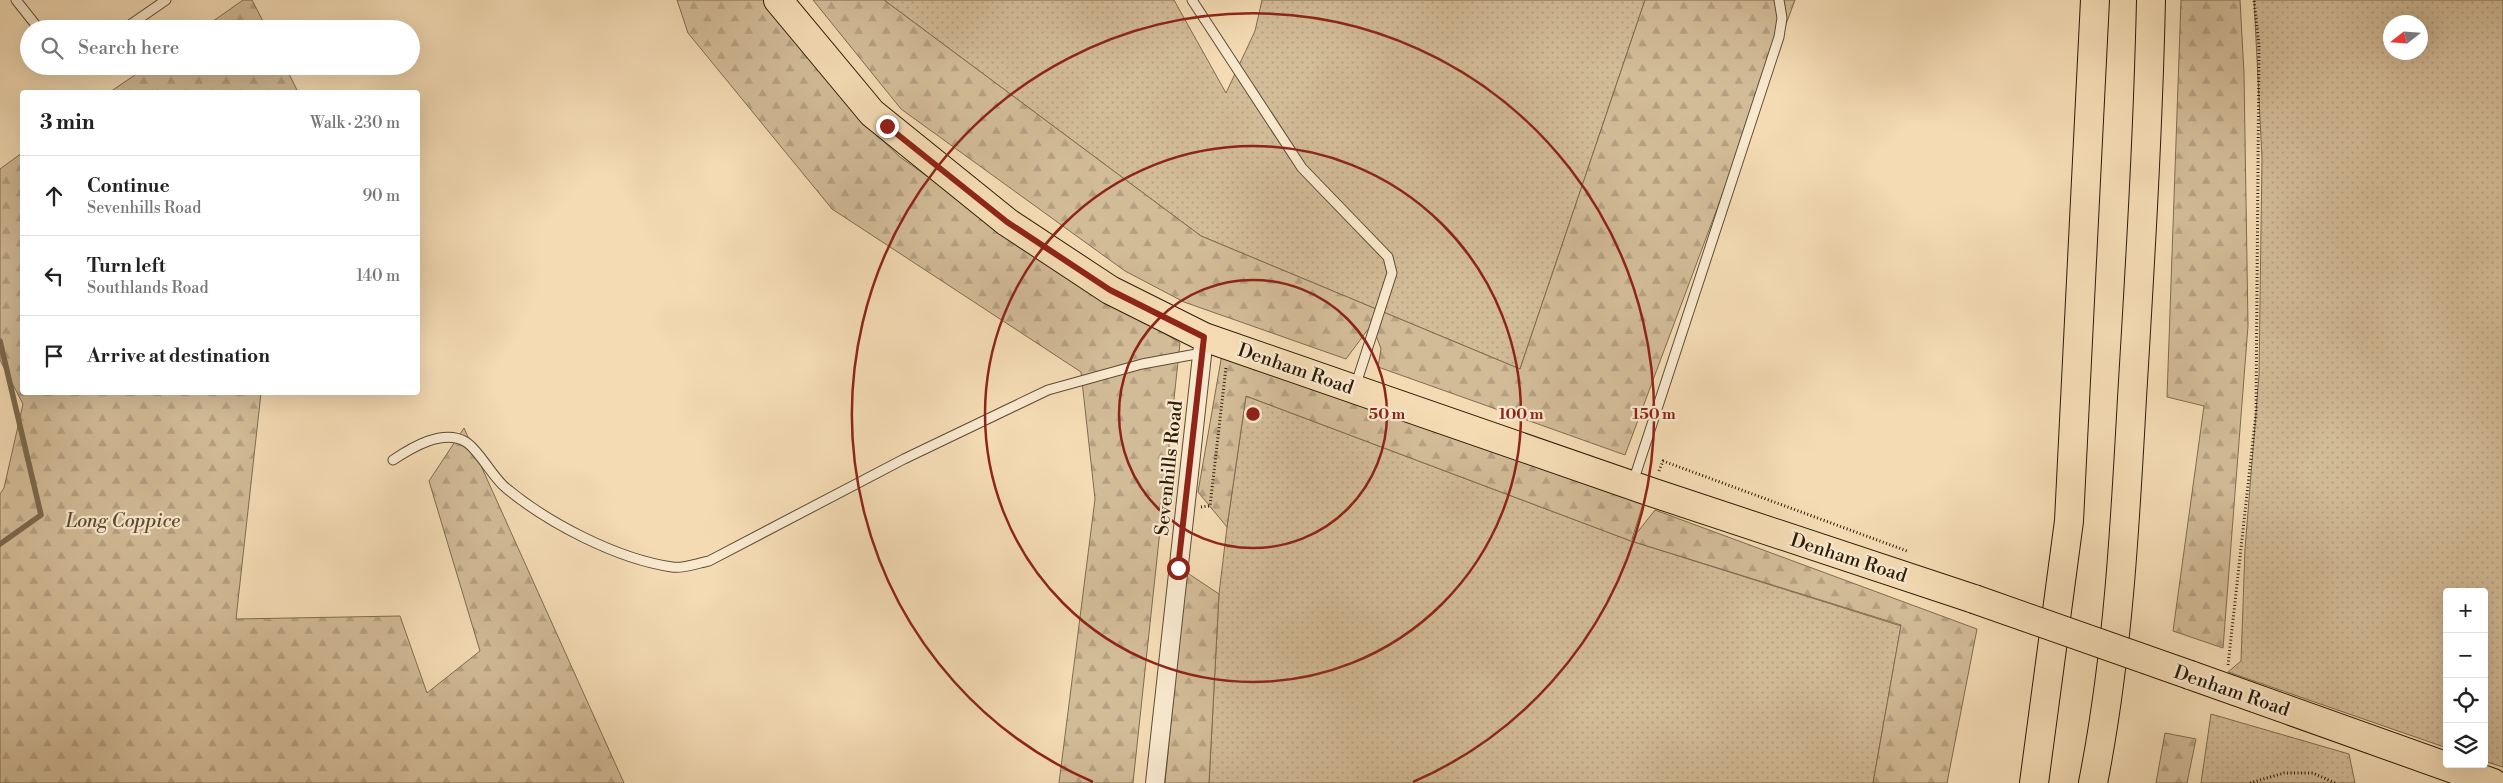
<!DOCTYPE html>
<meta charset="utf-8">
<style>
:root{--surface:#fff;--page:#f2f2f2;--text:#222;--muted:#767676;--line:#e0e0e0}
body{margin:0;font-family:"Libre Bodoni",serif;background:var(--page);color:var(--text)}
.controls{position:absolute;right:15px;bottom:15px;display:grid;overflow:hidden;border-radius:5px;box-shadow:0 5px 20px #0002}
.controls button{width:45px;height:45px;display:grid;place-items:center;padding:0;border:0;border-bottom:1px solid var(--line);background:var(--surface);color:var(--text);font:25px sans-serif}
.compass{position:absolute;left:2383px;top:15px;width:45px;height:45px;border-radius:50%;background:var(--surface);box-shadow:0 5px 20px #0002;rotate:253deg}
.stop{position:absolute;width:15px;height:15px;margin:-11px;border:4px solid #8f2418;border-radius:50%;background:#fff}
.stop.end{background:#8f2418;border-color:#fff;box-shadow:0 1px 5px #0008}
.list{margin:0;padding:0;list-style:none}
h2{display:flex;justify-content:space-between;align-items:center;height:65px;margin:0;padding:0 20px;font-size:21px}
h2 small{font-size:16px;font-weight:400;color:var(--muted)}
.list li{display:grid;grid-template-columns:32px 1fr auto;gap:15px;align-items:center;box-sizing:border-box;height:80px;padding:0 20px;border-top:1px solid var(--line)}
.list b{display:block;font-size:19px;white-space:nowrap}
.list p{margin:0;font-size:16px;white-space:nowrap;color:var(--muted)}
.list em{font-size:16px;font-style:normal;color:var(--muted)}
.icon{flex:none;width:28px;height:28px;fill:none;stroke:currentColor;stroke-width:2;stroke-linecap:round;stroke-linejoin:round}
.map{position:relative;flex:none;width:2503px;height:783px;overflow:hidden}
.search{position:absolute;background:var(--surface);box-shadow:0 5px 20px #0002;left:20px;top:20px;width:400px;height:55px;display:flex;align-items:center;gap:12px;box-sizing:border-box;padding:0 18px;border-radius:28px;color:var(--muted);font-size:19px}
.panel{position:absolute;background:var(--surface);box-shadow:0 5px 20px #0002;left:20px;top:90px;width:400px;height:305px;border-radius:5px}
.map>svg:first-child{display:block}
</style>
<div class="map">
<svg width="2503" height="783" viewBox="0 0 2503 783">
<defs>
<pattern id="grass-dots" width="8" height="8" patternUnits="userSpaceOnUse" patternTransform="scale(1.25)"><rect width="8" height="8" fill="#d2bb97"/><path d="M2 2h.1M6 6h.1" fill="none" stroke="#b4a081" stroke-width="1.8" stroke-linecap="round"/></pattern>
<pattern id="forest-firs" width="22" height="20" patternUnits="userSpaceOnUse" patternTransform="scale(1.25)"><rect width="22" height="20" fill="#d2bb97"/><path d="M5 1l3.5 6h-7zM16 11l3.5 6h-7z" fill="#b4a081"/></pattern>
</defs>
<rect width="100%" height="100%" fill="#f4dbb4"/>
<filter id="stains"><feTurbulence type="fractalNoise" baseFrequency=".004" numOctaves="4"/><feColorMatrix values="0 0 0 0 .2 0 0 0 0 .09 0 0 0 0 .02 0 0 0 .5 -.17"/></filter>
<radialGradient id="worn" r=".72"><stop offset=".6" stop-color="#630" stop-opacity="0"/><stop offset="1" stop-color="#630" stop-opacity=".3"/></radialGradient>
<path fill="url(#grass-dots)" stroke="#7f6c4f" fill-rule="evenodd" d="M884 0H1174L1226 93 1255 31 1262 0H1645L1520 369 1201 236Z
M2254 0H2503V767L2484 761V592H2447V748L2228 672 2241 661 2245 549 2259 375 2262 158ZM2420 22V52H2390V22Z
M1246 396 1631 541 1901 626 1873 783H1209L1219 594 1227 527Z
M2211 714 2349 754 2355 783H2201Z"/>
<path fill="url(#forest-firs)" stroke="#7f6c4f" d="M243 0H252L267 29H202Z
M677 0H764L856 115 900 157 1016 239 1180 343 1133 783H1059L1095 499 1081 372 832 209 688 33Z
M813 0H884L1201 236 1520 369 1645 0H1795L1625 455 1378 367 1381 349 1372 324 1346 359 1184 302 1125 271 901 109Z
M2181 0H2240L2244 73 2248 326 2223 648 2173 631 2204 406 2167 397Z
M148 66H285L298 92H110Z
M22 153V392L261 393 236 619 400 616 427 693 480 651 429 481 464 428 624 783H0V494L4 488 23 404 0 360V169Z
M1222 354 1643 504 1632 539 1655 510 1977 629 1947 783H1873L1901 625 1631 541 1246 396 1227 527 1198 492Z
M1186 572 1219 594 1209 783H1165Z
M2165 733 2196 739 2187 783H2156Z"/>
<g fill="none" stroke-linecap="round" stroke-linejoin="round">
<path stroke="#7b684b" stroke-width="5.5" d="M0 341 41 515 0 544"/>
<g stroke="#5e4c32" stroke-width="11">
<path id="lane" d="M16 0 39 29
M1192 0 1302 168 1388 257 1392 273 1355 387
M124 29 166 0
M393 460C411 448 443 428 466 442 479 450 493 478 506 488 548 523 617 559 672 567 683 569 698 563 709 561L904 459 1048 390 1142 364 1202 353
M1633 482 1779 37 1782 18 1779 0"/>
</g>
<g stroke="#5e4c32" stroke-width="20">
<path id="street" d="M1155 783 1204 337"/>
</g>
<g stroke="#2c1c07" stroke-width="30">
<path id="primary" d="M778 0 872 113 1007 222 1110 290 1204 337 1651 492 1974 599
M2190 675 2493 783"/>
</g>
<g stroke="#2c1c07" stroke-width="30">
<path id="highway" d="M2034 783 2069 521 2095 0
M2093 783C2118 656 2125 527 2132 398 2140 266 2148 133 2151 0"/>
</g>
<path stroke="#2c1c07" stroke-width="3" stroke-dasharray="1 2.5" stroke-linecap="butt" d="M1659 471 1663 461 1907 551
M1201 507 1210 506 1226 367
M2228 665 2256 413 2259 46 2254 0
M2250 783 2284 773H2313L2335 783"/>
<use href="#lane" stroke="#f8e8ce" stroke-width="9"/>
<use href="#street" stroke="#f8e8ce" stroke-width="18"/>
<use href="#primary" stroke="#f4dbb4" stroke-width="28"/>
<use href="#highway" stroke="#f4dbb4" stroke-width="28"/>
<g stroke="#2c1c07" stroke-width="30" stroke-linecap="butt">
<path id="primary-bridge" d="M1974 599 2190 675"/>
</g>
<use href="#primary-bridge" stroke="#f4dbb4" stroke-width="28"/>
</g>
<g fill="none" stroke-linecap="round" stroke-linejoin="round">
<path stroke="#8f2418" stroke-width="6" d="M887 126 1007 222 1110 290 1204 337 1178 568"/>
</g>
<g fill="none" stroke="#8f2418" stroke-width="2.5">
<circle cx="1253" cy="414" r="134"/>
<circle cx="1253" cy="414" r="268"/>
<path d="M1093 782A401 401 0 1 1 1413 782"/>
</g>
<g text-anchor="middle" stroke-width="4.5" stroke-linejoin="round" paint-order="stroke">
<g font-size="19" fill="#2c1c07" stroke="#f8e8ce">
<text transform="translate(1296 368) rotate(19)" y="7">Denham Road</text>
<text transform="translate(1168 468) rotate(-84)" y="7">Sevenhills Road</text>
<text transform="translate(1849 557) rotate(18)" y="7">Denham Road</text>
<text transform="translate(2232 690) rotate(19)" y="7">Denham Road</text>
</g>
<g font-size="19" font-style="italic" fill="#5e4c32" stroke="#f8e8ce">
<text x="123" y="527">Long Coppice</text>
</g>
</g>
<circle cx="1253" cy="414" r="8" fill="#8f2418" stroke="#f8e8ce" stroke-width="2.5"/>
<g font-size="15" text-anchor="middle" font-weight="bold" fill="#8f2418" stroke="#f8e8ce" stroke-width="4.5" stroke-linejoin="round" paint-order="stroke">
<text x="1387" y="419">50 m</text>
<text x="1521" y="419">100 m</text>
<text x="1654" y="419">150 m</text>
</g>
<rect width="100%" height="100%" filter="url(#stains)"/>
<rect width="100%" height="100%" fill="url(#worn)"/>
</svg>
<div class="controls">
<button>+</button>
<button>−</button>
<button><svg class="icon" aria-label="locate" viewBox="0 0 24 24"><circle cx="12" cy="12" r="6"/><path d="M12 2v4M12 18v4M2 12h4M18 12h4"/></svg></button>
<button><svg class="icon" aria-label="layers" viewBox="0 0 24 24"><path d="M12 4l9 5-9 5-9-5zM3 14l9 5 9-5"/></svg></button>
</div>
<svg class="compass" viewBox="-18 -18 36 36"><path d="M0-13l5 13h-10z" fill="#e53935"/><path d="M0 13l5-13h-10z" fill="#767676"/></svg>
<div class="stop" style="left:1178px;top:568px"></div>
<div class="stop end" style="left:887px;top:126px"></div>
<div class="search"><svg class="icon" aria-label="search" viewBox="0 0 24 24"><circle cx="10" cy="10" r="6"/><path d="M15 15l6 6"/></svg>Search here</div>
<section class="panel">
<h2>3 min<small>Walk · 230 m</small></h2>
<ul class="list">
<li><svg class="icon" aria-label="ahead" viewBox="0 0 24 24"><path d="M12 20V5M6 11l6-6 6 6"/></svg><div><b>Continue</b><p>Sevenhills Road</p></div><em>90 m</em></li>
<li><svg class="icon" aria-label="left" viewBox="0 0 24 24"><path d="M17 20v-9H6M10 6l-5 5 5 5"/></svg><div><b>Turn left</b><p>Southlands Road</p></div><em>140 m</em></li>
<li><svg class="icon" aria-label="arrive" viewBox="0 0 24 24"><path d="M6 21V4h12l-3 4 3 4H6"/></svg><div><b>Arrive at destination</b></div></li>
</ul>
</section>
</div>
